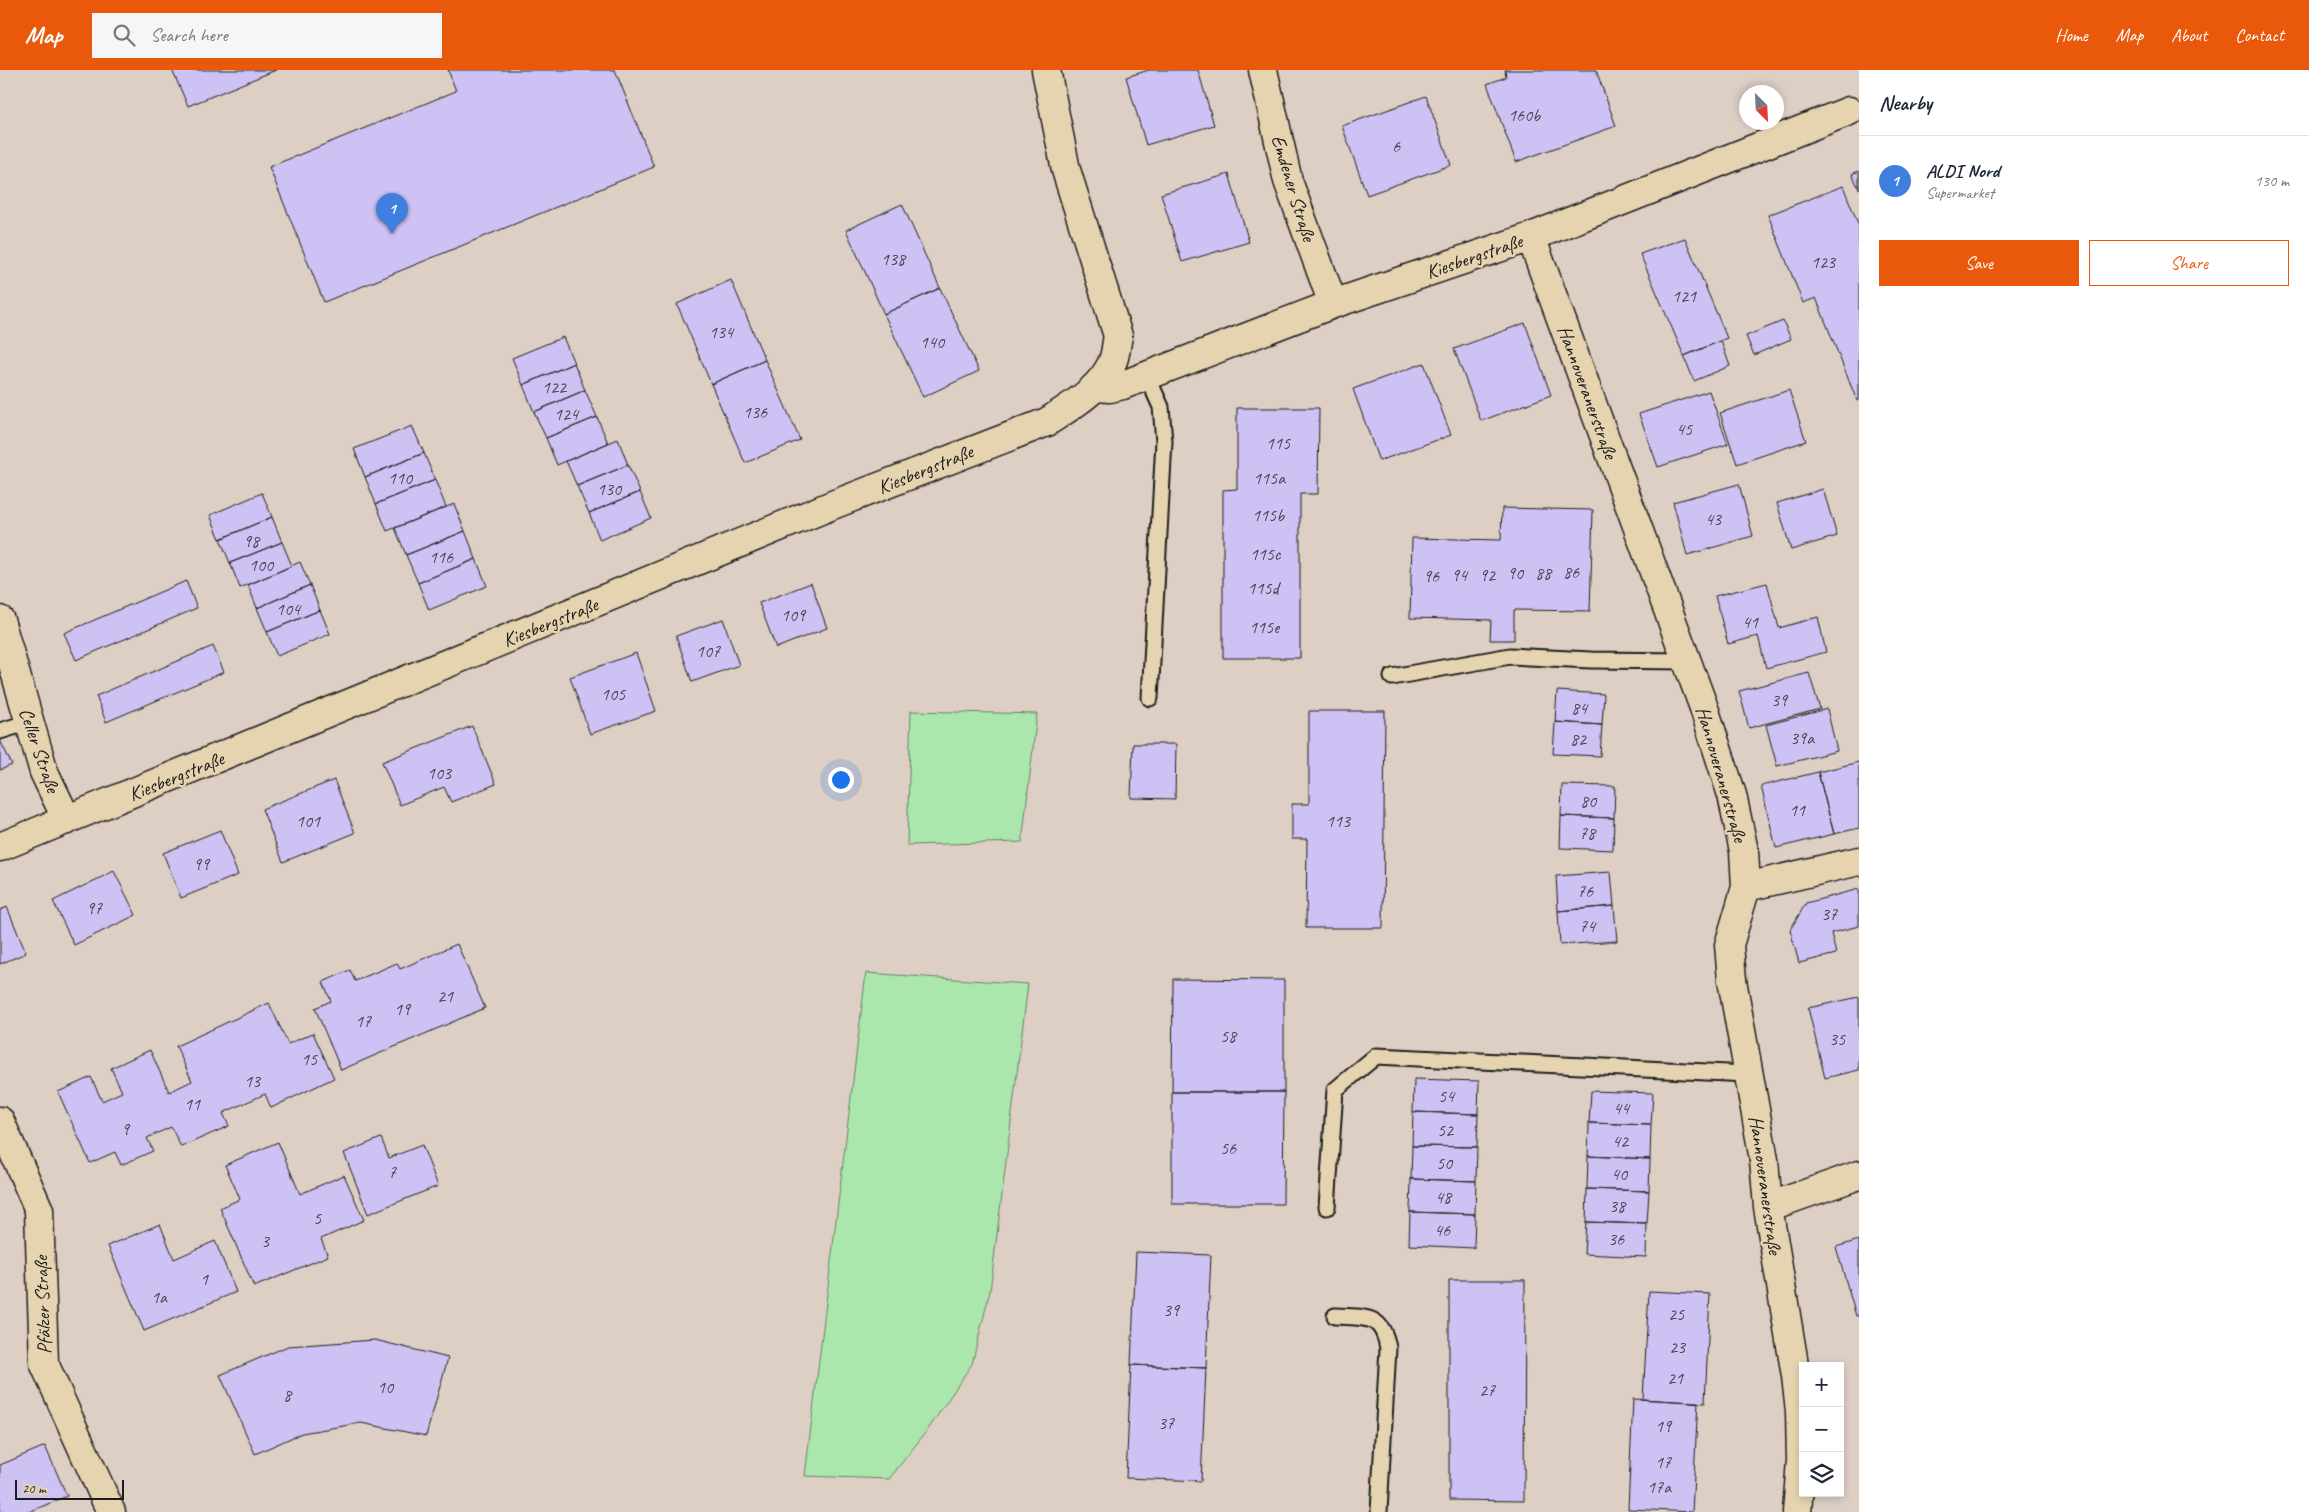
<!DOCTYPE html>
<meta charset="utf-8">
<style>
:root{--surface:#fff;--page:#f6f6f7;--text:#1f2937;--muted:#747a83;--line:#e0e1e3;--accent:#ea580c}
body{margin:0;font-family:Caveat,sans-serif;background:var(--page);color:var(--text)}
.controls{position:absolute;right:15px;bottom:15px;display:grid;overflow:hidden;border-radius:0px;box-shadow:0 2px 8px #0003}
.controls button{width:45px;height:45px;display:grid;place-items:center;padding:0;border:0;border-bottom:1px solid var(--line);background:var(--surface);color:var(--text);font:25px sans-serif}
.compass{position:absolute;left:1739px;top:15px;width:45px;height:45px;border-radius:50%;background:var(--surface);box-shadow:0 2px 8px #0003;rotate:156deg}
.scale{position:absolute;left:15px;bottom:12px;width:109px;box-sizing:border-box;padding-left:5px;border:2px solid #1c1c1c;border-top:0;font-size:14px;line-height:18px;white-space:nowrap;color:#1c1c1c;-webkit-text-stroke:4px #e6d4b1;paint-order:stroke}
.you{position:absolute;left:840px;top:709px;width:18px;height:18px;margin:-12px;border:4px solid #fff;border-radius:50%;background:#1a73e8;box-shadow:0 0 0 8px #1a73e833}
.badge{display:grid;place-items:center;width:32px;height:32px;border-radius:50%;background:var(--accent);color:#fff;font-size:16px;font-weight:700}
.pin{position:absolute;translate:-50% -41px;filter:drop-shadow(0 1px 2px #0008)}
.pin::after{content:'';position:absolute;top:26px;width:18px;height:15px;background:inherit;clip-path:polygon(0 0,100% 0,50% 100%)}
.list{margin:0;padding:0;list-style:none}
h2{display:flex;justify-content:space-between;align-items:center;height:65px;margin:0;padding:0 20px;font-size:21px}
h2 small{font-size:16px;font-weight:400;color:var(--muted)}
.list li{display:grid;grid-template-columns:32px 1fr auto;gap:15px;align-items:center;box-sizing:border-box;height:90px;padding:0 20px;border-top:1px solid var(--line)}
.list b{display:block;font-size:19px;white-space:nowrap}
.list p{margin:0;font-size:16px;white-space:nowrap;color:var(--muted)}
.list em{font-size:16px;font-style:normal;color:var(--muted)}
.actions{display:flex;gap:10px;padding:15px 20px}
.actions a{flex:1;padding:11px 0;border:1px solid var(--accent);border-radius:0px;text-align:center;font-size:18px;color:var(--accent)}
.actions .main{background:var(--accent);color:#fff}
.icon{flex:none;width:28px;height:28px;fill:none;stroke:currentColor;stroke-width:2;stroke-linecap:round;stroke-linejoin:round}
.map{position:relative;flex:none;width:1859px;height:1442px;overflow:hidden}
header{display:flex;align-items:center;gap:30px;box-sizing:border-box;height:70px;padding:0 25px;background:var(--accent);color:#fff}
header strong{font-size:24px}
nav{display:flex;gap:28px;margin-inline-start:auto;font-size:18px}
.search{width:350px;height:45px;background:var(--page);display:flex;align-items:center;gap:12px;box-sizing:border-box;padding:0 18px;border-radius:0px;color:var(--muted);font-size:19px}
main{display:flex}
aside{flex:1;background:var(--surface)}
.map>svg:first-child{display:block}
</style>
<header>
<strong>Map</strong>
<div class="search"><svg class="icon" aria-label="search" viewBox="0 0 24 24"><circle cx="10" cy="10" r="6"/><path d="M15 15l6 6"/></svg>Search here</div>
<nav><a>Home</a><a>Map</a><a>About</a><a>Contact</a></nav>
</header>
<main>
<div class="map">
<svg width="1859" height="1442" viewBox="0 0 1859 1442">
<rect width="100%" height="100%" fill="#decfc5"/>
<filter id="ink" filterUnits="userSpaceOnUse"><feTurbulence type="fractalNoise" baseFrequency=".02" numOctaves="2"/><feDisplacementMap in="SourceGraphic" scale="10" xChannelSelector="R" yChannelSelector="G"/><feConvolveMatrix kernelMatrix="1 2 1 2 8 2 1 2 1" color-interpolation-filters="sRGB"/></filter>
<g filter="url(#ink)">
<path fill="#abe7ad" stroke="#648264" d="M911 641 1037 644 1022 772 907 775Z
M866 903 1028 914 990 1221 972 1294 929 1358 889 1409 805 1406Z"/>
<path fill="#cdc2f3" stroke="#1c1c1c" d="M172 0H276L188 36Z
M448 0H615L654 97 324 232 269 97 456 21Z
M1149 0H1198L1214 55 1146 75 1126 7Z
M1596 0 1616 56 1516 92 1487 14 1506 7 1505 0Z
M1426 26 1451 95 1367 125 1342 56Z
M1859 101V119L1852 104Z
M1229 104 1249 172 1182 192 1161 124Z
M1843 116 1859 156V330L1857 331 1816 228 1803 233 1768 145Z
M902 134 940 218 884 244 846 160Z
M1685 168 1727 268 1684 286 1640 184Z
M731 210 765 290 711 314 677 234Z
M940 218 979 301 923 327 884 244Z
M1783 251 1791 269 1754 285 1746 266Z
M1525 253 1551 325 1481 351 1454 279Z
M563 267 574 293 523 315 512 288Z
M1721 271 1730 296 1694 311 1684 286Z
M765 290 800 370 745 393 711 314Z
M574 293 585 320 534 342 523 315Z
M1424 293 1451 365 1379 391 1353 319Z
M585 320 597 347 546 368 534 342Z
M1789 320 1806 371 1737 394 1720 343Z
M1709 321 1728 374 1658 397 1639 344Z
M1237 338H1319L1318 424H1300V588H1223V420L1237 419Z
M597 347 608 373 557 395 546 368Z
M412 356 424 383 365 407 354 379Z
M618 369 628 395 577 416 566 391Z
M424 383 435 410 376 434 365 407Z
M628 395 640 422 589 443 577 416Z
M435 410 446 437 387 461 376 434Z
M1739 414 1753 466 1687 485 1673 432Z
M1823 419 1837 466 1791 480 1777 433Z
M640 422 651 448 600 470 589 443Z
M262 423 272 447 220 469 210 445Z
M454 434 465 461 406 485 395 458Z
M1502 438 1593 440 1590 541 1514 540V570H1490L1491 550 1410 548 1412 468 1501 470Z
M272 447 282 472 230 493 220 469Z
M465 461 476 489 418 513 406 485Z
M282 472 292 496 240 518 230 493Z
M476 489 487 516 429 540 418 513Z
M300 492 310 515 257 538 248 515Z
M186 511 197 538 76 590 64 563Z
M811 513 827 558 776 578 759 533Z
M1767 513 1779 558 1818 547 1826 582 1766 598 1758 566 1728 574 1715 526Z
M310 515 320 540 267 562 257 538Z
M320 540 330 564 277 586 267 562Z
M723 549 739 595 692 612 676 566Z
M213 576 224 602 106 652 96 626Z
M636 583 656 641 590 664 570 607Z
M1809 603 1820 639 1749 658 1739 621Z
M1557 621 1604 624 1602 655 1555 652Z
M1827 639 1837 681 1777 696 1766 655Z
M1309 641H1385L1383 858H1306L1307 769H1292V734H1309Z
M1555 652 1602 655 1600 686 1553 684Z
M472 656 496 714 451 732 444 717 400 735 382 692Z
M0 670 12 695 0 700Z
M1133 674H1176L1175 729 1131 728Z
M1859 692V758L1834 764 1818 702Z
M1818 702 1834 764 1776 778 1761 716Z
M334 710 355 763 283 792 262 739Z
M1562 715 1615 716 1614 748 1561 746Z
M1561 746 1614 748 1613 780 1560 778Z
M220 760 238 805 181 828 163 783Z
M114 801 136 845 74 875 53 831Z
M1611 802 1614 836 1558 841 1556 806Z
M1859 819V856L1831 863 1836 884 1799 893 1790 860 1806 833Z
M1614 836 1617 871 1560 875 1558 841Z
M7 837 26 883 0 894V840Z
M457 874 485 938 341 1000 315 938 331 931 323 912 350 900 355 911 397 893 400 899Z
M1173 909 1284 910V1022H1172Z
M1859 927V1000L1825 1008 1808 938Z
M269 933 288 974 313 963 334 1008 271 1038 265 1024 223 1043 229 1056 181 1077 171 1057 147 1068 153 1081 121 1095 115 1082 90 1093 58 1022 91 1007 102 1031 122 1022 111 998 150 980 169 1022 192 1011 176 976Z
M1414 1009 1479 1011 1478 1044 1413 1042Z
M1591 1021 1653 1023 1651 1055 1589 1053Z
M1172 1022H1284L1283 1134H1172Z
M1413 1042 1478 1044 1477 1077 1412 1076Z
M1589 1053 1651 1055 1650 1089 1588 1086Z
M381 1068 389 1088 422 1075 438 1116 368 1144 344 1083Z
M278 1072 300 1124 344 1105 364 1150 321 1169 328 1186 254 1217 220 1138 240 1129 225 1095Z
M1412 1076 1477 1077 1476 1111 1411 1109Z
M1588 1086 1650 1089 1649 1121 1587 1119Z
M1411 1109 1476 1111 1475 1144 1410 1142Z
M1587 1119 1649 1121 1647 1154 1586 1152Z
M1410 1142 1475 1144 1474 1178 1409 1175Z
M1586 1152 1647 1154 1646 1187 1584 1184Z
M160 1154 174 1189 215 1171 236 1222 144 1261 108 1176Z
M1859 1170V1246H1856L1836 1177Z
M1136 1182 1211 1185 1206 1298 1131 1295Z
M1449 1210H1525L1524 1431 1449 1430Z
M1649 1221 1710 1224 1705 1333 1643 1329Z
M375 1270 448 1288 426 1366 361 1353 302 1363 255 1384 220 1305 288 1276Z
M1131 1295 1206 1298 1201 1411 1126 1408Z
M1633 1329 1698 1332 1692 1442 1628 1439Z
M45 1376 67 1426 29 1442H0V1395Z"/>
<g fill="none" stroke-linecap="round" stroke-linejoin="round">
<g stroke="#1c1c1c" stroke-width="19">
<path id="lane" d="M1147 306 1161 337 1164 371 1150 628
M1392 607 1510 586 1591 590 1687 591
M0 661 30 652
M1327 1137 1335 1020 1376 986 1748 1004
M1335 1246C1365 1248 1382 1243 1388 1278L1379 1442"/>
</g>
<g stroke="#1c1c1c" stroke-width="31">
<path id="street" d="M1263 0 1288 111 1333 234
M1531 167 1704 638 1732 725 1744 781 1746 817 1729 875 1732 910 1764 1090 1768 1137 1796 1306 1800 1342 1801 1390 1797 1442
M1095 317 1110 318 1123 315 1333 234 1531 167 1849 41
M0 550 44 702 67 750
M1746 817 1859 791
M0 1051 39 1140 44 1293 111 1442
M1768 1137 1859 1105"/>
</g>
<g stroke="#1c1c1c" stroke-width="31">
<path id="secondary" d="M0 777 835 434 1047 352C1071 336 1100 320 1112 293 1116 285 1116 274 1118 266L1066 100 1046 0"/>
</g>
<use href="#lane" stroke="#e6d4b1" stroke-width="15"/>
<use href="#street" stroke="#e6d4b1" stroke-width="28"/>
<use href="#secondary" stroke="#e6d4b1" stroke-width="28"/>
</g>
</g>
<g text-anchor="middle" stroke-width="5" stroke-linejoin="round" paint-order="stroke">
<g font-size="18" fill="#484652">
<text x="1524" y="51">160b</text>
<text x="1396" y="82">6</text>
<text x="893" y="195">138</text>
<text x="1823" y="198">123</text>
<text x="1684" y="232">121</text>
<text x="721" y="268">134</text>
<text x="932" y="278">140</text>
<text x="554" y="323">122</text>
<text x="755" y="348">136</text>
<text x="566" y="350">124</text>
<text x="1684" y="365">45</text>
<text x="1278" y="379">115</text>
<text x="400" y="414">110</text>
<text x="1269" y="414">115a</text>
<text x="609" y="425">130</text>
<text x="1268" y="451">115b</text>
<text x="1713" y="455">43</text>
<text x="251" y="477">98</text>
<text x="1265" y="490">115c</text>
<text x="441" y="493">116</text>
<text x="261" y="501">100</text>
<text x="1571" y="508">86</text>
<text x="1515" y="509">90</text>
<text x="1543" y="509">88</text>
<text x="1459" y="511">94</text>
<text x="1487" y="511">92</text>
<text x="1431" y="512">96</text>
<text x="1263" y="524">115d</text>
<text x="288" y="545">104</text>
<text x="793" y="551">109</text>
<text x="1750" y="558">41</text>
<text x="1264" y="563">115e</text>
<text x="708" y="587">107</text>
<text x="613" y="630">105</text>
<text x="1779" y="636">39</text>
<text x="1579" y="644">84</text>
<text x="1802" y="674">39a</text>
<text x="1578" y="675">82</text>
<text x="439" y="709">103</text>
<text x="1588" y="737">80</text>
<text x="1797" y="746">11</text>
<text x="308" y="757">101</text>
<text x="1338" y="757">113</text>
<text x="1587" y="769">78</text>
<text x="201" y="800">99</text>
<text x="1585" y="827">76</text>
<text x="94" y="844">97</text>
<text x="1829" y="850">37</text>
<text x="1587" y="862">74</text>
<text x="445" y="932">21</text>
<text x="402" y="945">19</text>
<text x="363" y="957">17</text>
<text x="1228" y="972">58</text>
<text x="1837" y="975">35</text>
<text x="309" y="995">15</text>
<text x="252" y="1017">13</text>
<text x="1446" y="1032">54</text>
<text x="192" y="1040">11</text>
<text x="1621" y="1044">44</text>
<text x="125" y="1065">9</text>
<text x="1445" y="1066">52</text>
<text x="1620" y="1077">42</text>
<text x="1228" y="1084">56</text>
<text x="1444" y="1099">50</text>
<text x="392" y="1108">7</text>
<text x="1619" y="1110">40</text>
<text x="1443" y="1133">48</text>
<text x="1617" y="1142">38</text>
<text x="317" y="1154">5</text>
<text x="1442" y="1166">46</text>
<text x="1616" y="1175">36</text>
<text x="265" y="1177">3</text>
<text x="204" y="1215">1</text>
<text x="159" y="1233">1a</text>
<text x="1171" y="1246">39</text>
<text x="1676" y="1250">25</text>
<text x="1677" y="1283">23</text>
<text x="1675" y="1314">21</text>
<text x="385" y="1323">10</text>
<text x="1487" y="1326">27</text>
<text x="287" y="1331">8</text>
<text x="1166" y="1359">37</text>
<text x="1663" y="1362">19</text>
<text x="1663" y="1398">17</text>
<text x="1659" y="1423">17a</text>
</g>
<g font-size="20" fill="#1c1c1c" stroke="#e6d4b1">
<text transform="translate(1294 118) rotate(73)" y="7">Emdener Straße</text>
<text transform="translate(1474 186) rotate(-19)" y="7">Kiesbergstraße</text>
<text transform="translate(1588 322) rotate(70)" y="7">Hannoveranerstraße</text>
<text transform="translate(925 399) rotate(-22)" y="7">Kiesbergstraße</text>
<text transform="translate(550 552) rotate(-22)" y="7">Kiesbergstraße</text>
<text transform="translate(40 680) rotate(71)" y="7">Celler Straße</text>
<text transform="translate(1722 704) rotate(74)" y="7">Hannoveranerstraße</text>
<text transform="translate(176 706) rotate(-22)" y="7">Kiesbergstraße</text>
<text transform="translate(1766 1115) rotate(82)" y="7">Hannoveranerstraße</text>
<text transform="translate(42 1235) rotate(-92)" y="7">Pfälzer Straße</text>
</g>
</g>
</svg>
<div class="controls">
<button>+</button>
<button>−</button>
<button><svg class="icon" aria-label="layers" viewBox="0 0 24 24"><path d="M12 4l9 5-9 5-9-5zM3 14l9 5 9-5"/></svg></button>
</div>
<svg class="compass" viewBox="-18 -18 36 36"><path d="M0-13l5 13h-10z" fill="#e53935"/><path d="M0 13l5-13h-10z" fill="#747a83"/></svg>
<div class="scale">20 m</div>
<div class="you"></div>
<div class="pin badge" style="left:392px;top:164px;background:#3f7fe0">1</div>
</div>
<aside>
<h2>Nearby<small></small></h2>
<ul class="list">
<li><span class="badge" style="background:#3f7fe0">1</span><div><b>ALDI Nord</b><p>Supermarket</p></div><em>130 m</em></li>
</ul>
<div class="actions"><a class="main">Save</a><a>Share</a></div>
</aside>
</main>
